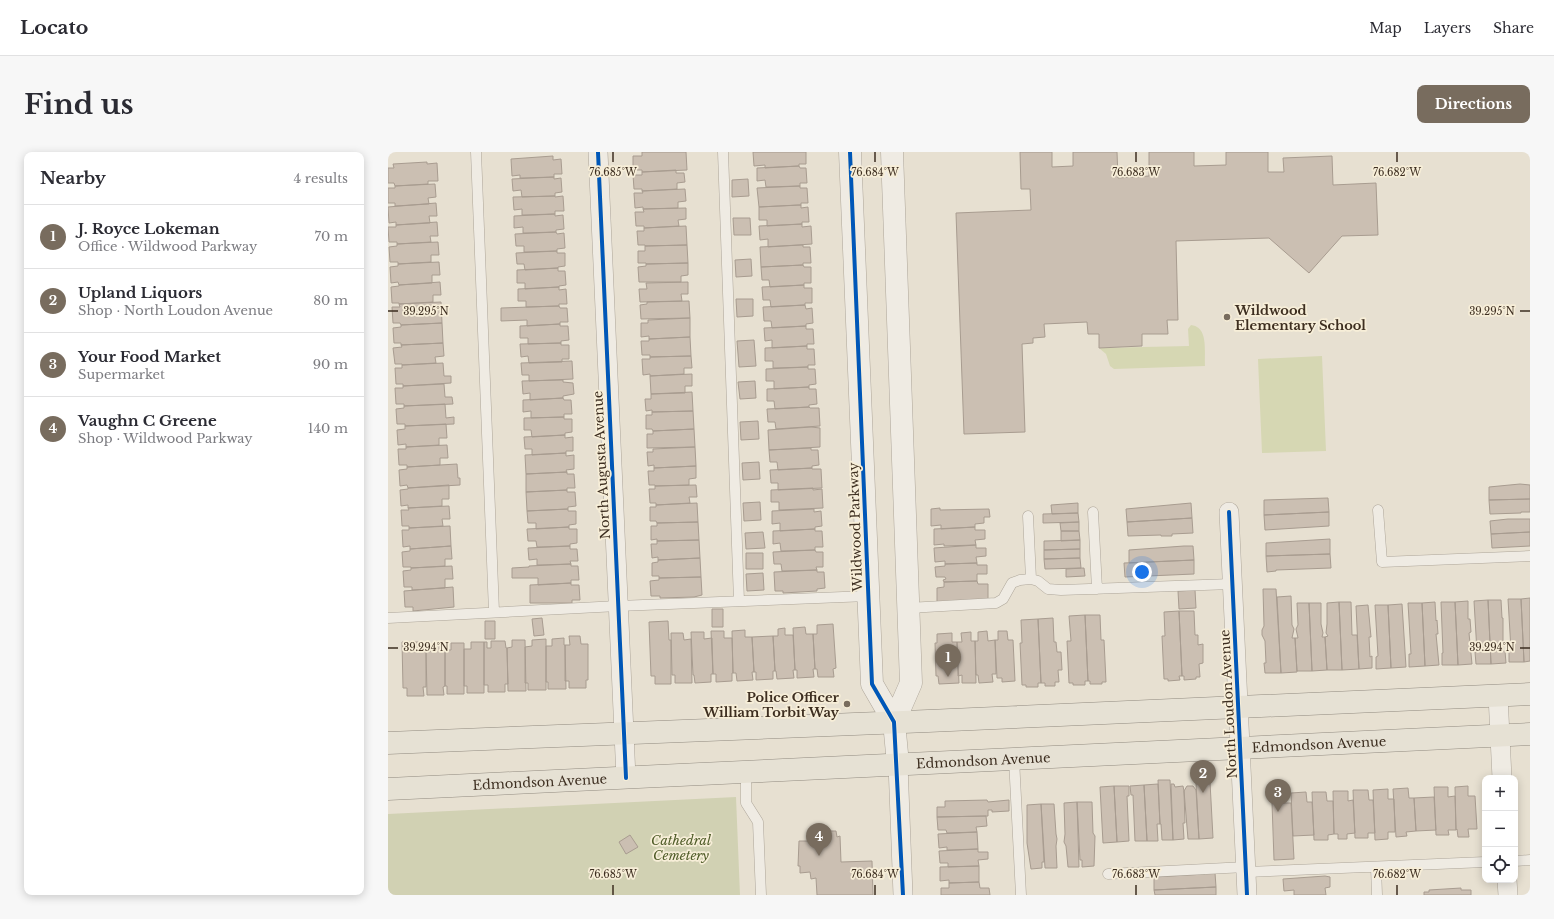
<!DOCTYPE html>
<meta charset="utf-8">
<style>
:root{--surface:#fff;--page:#f7f7f7;--text:#2b2b33;--muted:#7c7c81;--line:#e1e1e2;--accent:#786c5e}
body{margin:0;font-family:"Libre Baskerville",serif;background:var(--page);color:var(--text)}
.controls{position:absolute;right:12px;bottom:12px;display:grid;overflow:hidden;border-radius:8px;box-shadow:0 2px 10px #0003}
.controls button{width:36px;height:36px;display:grid;place-items:center;padding:0;border:0;border-bottom:1px solid var(--line);background:var(--surface);color:var(--text);font:20px sans-serif}
.you{position:absolute;left:754px;top:420px;width:14px;height:14px;margin:-10px;border:3px solid #fff;border-radius:50%;background:#1a73e8;box-shadow:0 0 0 6px #1a73e833}
.badge{display:grid;place-items:center;width:26px;height:26px;border-radius:50%;background:var(--accent);color:#fff;font-size:13px;font-weight:700}
.pin{position:absolute;translate:-50% -33px;filter:drop-shadow(0 1px 2px #0008)}
.pin::after{content:'';position:absolute;top:21px;width:14px;height:12px;background:inherit;clip-path:polygon(0 0,100% 0,50% 100%)}
.list{margin:0;padding:0;list-style:none}
h2{display:flex;justify-content:space-between;align-items:center;height:52px;margin:0;padding:0 16px;font-size:17px}
h2 small{font-size:13px;font-weight:400;color:var(--muted)}
.list li{display:grid;grid-template-columns:26px 1fr auto;gap:12px;align-items:center;box-sizing:border-box;height:64px;padding:0 16px;border-top:1px solid var(--line)}
.list b{display:block;font-size:15px;white-space:nowrap}
.list p{margin:0;font-size:13px;white-space:nowrap;color:var(--muted)}
.list em{font-size:13px;font-style:normal;color:var(--muted)}
.icon{flex:none;width:22px;height:22px;fill:none;stroke:currentColor;stroke-width:2;stroke-linecap:round;stroke-linejoin:round}
.map{position:relative;flex:none;width:1142px;height:743px;overflow:hidden;border-radius:8px}
header{display:flex;align-items:center;gap:24px;box-sizing:border-box;height:56px;padding:0 20px;background:var(--surface);border-bottom:1px solid var(--line)}
header strong{font-size:19px}
nav{display:flex;gap:22px;margin-inline-start:auto;font-size:14px}
.intro{display:flex;align-items:center;justify-content:space-between;box-sizing:border-box;height:96px;padding:0 24px}
h1{margin:0;font-size:28px}
.button{padding:10px 18px;border-radius:8px;background:var(--accent);color:#fff;font-size:14px;font-weight:700}
main{display:flex;gap:24px;padding:0 24px}
aside{flex:1;background:var(--surface);border-radius:8px;box-shadow:0 2px 10px #0003}
.map>svg:first-child{display:block}
</style>
<header>
<strong>Locato</strong>
<nav><a>Map</a><a>Layers</a><a>Share</a></nav>
</header>
<div class="intro"><h1>Find us</h1><a class="button">Directions</a></div>
<main>
<aside>
<h2>Nearby<small>4 results</small></h2>
<ul class="list">
<li><span class="badge">1</span><div><b>J. Royce Lokeman</b><p>Office · Wildwood Parkway</p></div><em>70 m</em></li>
<li><span class="badge">2</span><div><b>Upland Liquors</b><p>Shop · North Loudon Avenue</p></div><em>80 m</em></li>
<li><span class="badge">3</span><div><b>Your Food Market</b><p>Supermarket</p></div><em>90 m</em></li>
<li><span class="badge">4</span><div><b>Vaughn C Greene</b><p>Shop · Wildwood Parkway</p></div><em>140 m</em></li>
</ul>
</aside>
<div class="map">
<svg width="1142" height="743" viewBox="0 0 1142 743">
<rect width="100%" height="100%" fill="#e7e0d1"/>
<path fill="#d6d7b3" d="M803 173C821 175 816 200 817 214L726 217 722 214 718 202 711 196 801 194 800 177Z
M934 204 938 299 874 301 870 207Z"/>
<path fill="#d1d1b3" d="M348 645 352 743H0V662Z"/>
<path fill="#cbbfb2" stroke="#a89c90" d="M254 0H298L299 18 254 20V18H245V4H254Z
M365 0H418V12H411V14L377 16V13L366 14Z
M632 0H664V15L685 14V0H729L730 26 761 24V0H806V14L838 13V0H880V20H896L895 6 944 4 945 33 988 31 990 83 954 84 921 121 881 86 788 89 790 168H779L780 182H754V194L711 196V182H700L699 170 656 172 657 185 645 186V191L634 192 637 280 576 282 568 61 643 58 642 37H633Z
M165 4V8L173 7 174 22H166V25L132 26V23L124 24 123 7Z
M39 10V12L49 11 50 29H40V32L7 34 6 31H0V16H6L5 12Z
M411 14 412 16H418L419 31H412V34L378 35 377 28 369 29V16Z
M288 18V21H296L297 30 289 31V37L254 39V37H246L245 23H254V20Z
M166 25V27L173 26 174 40 167 41V44L134 45 133 38 125 39 124 27Z
M360 27 361 44 344 45V28Z
M47 32 48 45 40 46 41 52 7 54V51H0V36H7V34Z
M412 34V36H419L420 51H413V53H410L371 55 369 36Z
M297 37 298 49 290 50V56L255 57V55L247 56 246 41H255L254 39Z
M167 44V45L175 44 176 59H167V62L134 63V57L126 58 125 45Z
M48 51 49 64H41L42 71 8 73V70L1 71 0 55Z
M413 53V56L420 55 421 70H414V72L379 74V68H371V55Z
M298 56V67L290 68 291 74 256 76V74H248L247 60H256L255 57Z
M167 62V64L175 63 176 77 168 78V80L135 81V75L126 76V64Z
M345 66H362L363 83H346Z
M49 70 50 84H42L43 90 9 92V90H1L0 75H8V73Z
M414 72V75L423 74 424 92 380 95V87L372 88 371 74Z
M298 74 299 93 257 94V93H250L249 79H256V76Z
M168 80 169 82 176 81 177 96 169 97V99L136 100V94H128L127 82Z
M50 90 51 103H43V110L10 112V110H2L1 95 9 94V92Z
M299 93 300 111 258 112V111H250V99H257V94Z
M415 93V95H422L423 111H415V113L373 115 372 95Z
M169 99V101H177V114L170 115V116L137 118 136 112H129L128 101Z
M363 107 364 124 348 125 347 108Z
M51 110 52 123H44V131L11 133 10 130 3 131 2 115 10 114V112Z
M300 111V123L293 124V130H251L250 115 258 114V112Z
M415 113 416 115H423V131H416V133L382 135 381 128H374L373 115Z
M170 116V119H177L178 133 171 134V135L137 137V131H129V118Z
M52 130 53 143H45V150L11 152V151H4L3 135 11 134V133Z
M300 130V142H293L294 149 252 150 251 137H259L258 131Z
M416 133V136H424V151H417V153L383 155 382 148H375L374 135Z
M171 135V138L178 137 179 152H171V154L138 155V149H130V137Z
M348 147H365V164L349 165Z
M301 149 302 166 253 167 252 153 259 152V150Z
M53 150 54 171 13 173 12 171H5L4 155H12L11 152Z
M417 153 418 157 424 156 425 171 418 172V174L384 176 383 169H376L375 155Z
M171 154 172 156H179L180 170H172V172L139 174V168L113 169V156Z
M302 166V185L261 187V184L253 185V171H260V168Z
M54 171 55 191 13 193V191H6L5 176 13 175V173Z
M172 172V174H180L181 188 173 189V191L140 192V186H132V174Z
M418 174V177H425L426 192H419V194L384 196V188L377 189 376 176Z
M302 185 303 204 262 205V203H254L253 189H261V187Z
M366 188 368 214 351 215 349 189Z
M55 191 56 204 47 205 48 211 14 213V212H7L5 196 14 195 13 193Z
M173 191V193H181V207H174V210L141 211 140 204 133 205 132 192Z
M419 194V197H426L427 213H420V215L385 216V209H377V196Z
M303 204 304 216H296V222L262 224V222L255 223 254 207H262V205Z
M184 209 185 227 141 229V223H134L133 211Z
M55 211 56 224H63V231L15 234V232H8L7 216H14V213Z
M420 215V217H427L428 232 421 233V235L386 237V229H378V217Z
M304 222V234H297V241L263 242 262 224Z
M175 228V230L185 231 186 242 175 244V246L142 248V241L135 242 134 229Z
M367 229 368 246 352 247 350 230Z
M56 232 57 245H64L65 252 16 254V252H8L7 236H15V234Z
M421 235V237H428L429 252 421 253V255L387 257 386 249H379V237Z
M304 240 305 259 264 260V258L258 259 257 247H263V242Z
M175 246 176 248H183L184 262H176V265L143 266V259L135 260V248Z
M57 252 58 266 66 265V272L17 274V272H9L8 257 16 256V254Z
M421 255 422 256H431L432 274 388 277 387 270H380L379 257Z
M305 259 306 277 265 279 264 277H258V263H264V260Z
M176 265V267H184V280L177 281V283L144 285 143 278H136V266Z
M370 269 371 287 353 288 352 270Z
M58 272 59 286H51V293L18 295V292L10 293 9 278 17 277V274Z
M423 275 432 276V295L381 298 380 278Z
M306 277 307 295 259 296V282H265V279Z
M177 283V286L185 285V299H178V301L144 303V297H137L136 285Z
M59 293 60 306H52V313L19 315V313H11L10 297H18V295Z
M307 295 308 314 266 316V313L260 314 259 300H265V297Z
M423 296V298H430L431 313 424 314V316L390 318 389 310H382L381 298Z
M178 301V304L186 303V317L178 318 179 320 138 322 137 303Z
M371 310 372 327 355 328 354 311Z
M69 312 70 326H72V333L20 336 19 333 12 334 11 318 19 317V315Z
M308 314V326L301 327V333L267 334V333H261L260 319H266V316Z
M424 316V317H433L434 336 390 338V331H383L382 318Z
M179 320V322H186L187 336H179V338L138 340V322Z
M1132 332 1142 333V347L1101 348V335Z
M61 333V347H54V354L20 356V353L13 354 12 338 20 337V336Z
M308 333 309 345H301L302 351 268 353V351H262L261 337H267V334Z
M425 336V338L434 337 435 356 391 358V350H383V338Z
M179 338V340H187L188 354 180 355V357L139 359 138 340Z
M940 346 941 360 876 363V348Z
M1142 347V360H1133V361L1102 362 1101 348Z
M372 350 373 368 356 369 355 351Z
M309 351 310 370 269 371 268 369H262V355H268V353Z
M690 351V361L664 362 663 353Z
M803 351 804 366 739 370 738 357Z
M61 354 62 367H54L55 374 21 376V374H14L13 358H21L20 356Z
M552 356V358L601 357 602 365H596V371L587 372V375L553 377V373L543 374V357Z
M180 357V359H188V372L181 373V375L148 377V371H140L139 359Z
M426 357V360L433 359 434 374 427 375V377L392 379V371L384 372V359Z
M941 360V374L877 378 876 363Z
M690 361 691 370 655 371V362Z
M804 366 805 381 784 382V384H773V383L740 384 739 370Z
M1120 367H1142V380L1103 382 1102 369Z
M310 370 311 388 269 389V387L263 388V374H269V371Z
M691 370V379H673L672 371Z
M62 374 63 394 22 397V394L15 395 14 378H21V376Z
M181 375V377H189V391L182 392V394L149 395 148 389H140L139 377Z
M587 375V378H597V387L587 388 588 393 556 394V392L546 393V377Z
M427 377V379H434L435 395H427V398L393 399 392 391 385 392V379Z
M673 379H691L692 388 673 389Z
M375 380 377 396 358 397 357 381Z
M1142 380V394L1104 396 1103 382Z
M942 387V402L878 404V391Z
M311 388 312 406 270 408V405L264 406 263 392H269V389Z
M692 388V397L656 398V389Z
M588 393V396H598V404L588 405 589 411 557 412V409L547 410 546 396Z
M63 394 64 407H57V414L23 416V415H15L14 400 22 399V397Z
M182 394V397H189L190 409H182L183 412 149 413V407L141 408 140 396Z
M796 394H805L806 408 741 411V398Z
M692 397V406L656 407V398Z
M427 398 428 400H435V415H428L429 418 394 419 393 412H386L385 400Z
M358 401H375V417H358Z
M942 402 943 416 888 418V419L879 420 878 404Z
M312 406 313 425 271 426V424H264V411L270 410V408Z
M692 406 693 416 657 417 656 407Z
M806 408V422L737 425 736 411Z
M589 411V413H599V422H589V429L556 430 555 428 558 427 557 425H548L547 415 557 414V412Z
M183 412V414H190L191 428H183V431L150 433V426H124V416L141 415V414Z
M64 414 65 427H57V436L24 438V435H16L15 419 23 418V416Z
M696 416 697 424 678 425V417Z
M429 418V420H436L437 436 429 437V439L395 441V439H387L386 420Z
M375 421 376 438 359 439 358 422Z
M313 425 314 443 306 445 272 446V444H263L262 429 271 428V426Z
M589 429 590 432H600V447L549 450V436L556 435V430Z
M183 431V433H191L192 448H184V451H142V433Z
M65 435 66 455 25 459V455H17L16 439Z
M875 437H888L893 521H877L876 511H878L877 489 874 483V478L876 474Z
M807 438 808 456 791 457 790 439Z
M903 444 904 473 906 477 904 486H907L909 520 893 521 889 445Z
M1142 446V509L1136 510 1133 447Z
M1120 447H1133L1136 510H1121V498H1123Z
M1100 448 1103 512H1088L1087 500H1089L1086 449Z
M1100 448H1113L1114 466H1115V499H1117L1118 511 1103 512Z
M1080 449V467H1082L1083 480 1081 481 1084 512 1070 513 1067 450Z
M951 450H963L964 483H969L971 517 954 518Z
M951 450 954 518H939L937 485 940 484 938 481 939 472V451Z
M1047 450 1048 469 1049 468 1050 482H1048L1051 513 1037 514 1034 451Z
M1053 450H1067L1070 513H1054V501H1055Z
M909 451H921L924 519H909L907 486H910L908 477 910 473Z
M921 451H933V472L935 481 934 485H937L939 518 924 519Z
M1020 451H1034L1037 514 1021 515V502H1023Z
M1014 452 1018 515 1003 516 1000 453Z
M980 453 983 485H981L982 505 984 504V516L971 517 968 454Z
M987 453H1000L1003 516 988 517V505L990 504Z
M324 457H335V475H324Z
M791 459 794 524H791L792 528 780 529V527H776L774 484H777L776 460Z
M791 459H806L807 483H810V493L815 492V511L811 512 812 525H808V527L796 528V524H794Z
M697 463 700 529H697V533H685V531H681L679 489H683L681 464Z
M697 463H712L713 488H716L718 530H714V532H702V529H700Z
M154 466 156 483 146 484 144 467Z
M665 466 666 490H668L669 500H673L674 518H670L671 530H667V534H657V531H653L650 467Z
M650 467 653 531H650V535H638V533H634L632 491H634L633 468Z
M97 469H107V487H97Z
M280 469 281 488H283V532H267V524H263L261 470Z
M445 472 448 516 445 517 446 525H430L429 517H427L425 482H429V473Z
M417 475 418 482H425L427 517H425L426 525 409 526V518H407L405 476Z
M397 476V483H405L407 518H405L406 526 389 527 388 519H387L385 484H390V477Z
M357 478V485H364L366 520H364L365 528 349 529 348 521H345L344 479Z
M323 479H336V486H344L345 521H344V529L328 530V522H325Z
M599 479 600 489 607 488 608 522H604L605 530 591 531 590 523H588L587 489H590V480Z
M610 479H619L620 488H625L627 529 614 530V526H609L607 488H610Z
M303 480H316V487L324 486 325 522H323V530L307 531 306 523H305Z
M583 480V489H587L588 531H574V523L570 524 569 490H574L573 481Z
M283 481H295L296 488 303 487 304 531H287V523H284Z
M564 481V490H569L571 531 551 532 550 524H548L547 491H549V482Z
M181 484H192L193 492H200V528H198V536H181V529H177V493H182Z
M385 484 387 519H385V527L368 528V520H366L364 485Z
M176 486V493H177L178 537H160V530H158V494H164V487Z
M158 487V538H140V531H137V495L144 494V488Z
M124 488H137L138 539H120L119 496 124 495Z
M103 489H117L118 496H119L120 532H117V540H100V533H96V490H99V496H103Z
M14 490H32V499H38V535H35L36 544H19V536H15Z
M83 490H96V541H79V534H76V497H83Z
M63 491H76V542H59V534H57V498H63Z
M44 492H54V498H57V534L55 535 56 543H39L38 499H44Z
M770 628H782L785 688H774L773 672H772Z
M822 630 825 686 811 687 808 631Z
M770 632 772 672H769L770 689H759L756 633Z
M783 632H786L787 635 795 634 796 639 797 671H795L796 687 785 688Z
M756 633 759 689H747L745 643H743L742 634Z
M726 634H741V644H739L741 689 729 690Z
M726 634 729 690 715 691 712 635Z
M799 634H805L808 638 811 687H800L796 639Z
M1080 634V644H1087L1089 677H1080L1081 685H1070L1069 677 1068 678 1067 635Z
M1046 635H1060V645L1067 644 1068 678H1060L1061 683H1048Z
M1020 636 1021 646H1026L1028 679 1018 680 1019 684 1008 685 1005 637Z
M1000 637V647H1006L1007 680H1000V687L987 688 985 638Z
M965 638H980L981 648H985L987 681H980V686H967Z
M945 639H960V649L965 648 967 681 959 682V687H950V682H946Z
M918 640 919 650H924L926 683 905 684 903 641Z
M924 640H938L939 649H945L946 682 940 683V688H926Z
M1046 645 1048 678 1028 679 1026 646Z
M599 648 600 650 621 648V659L604 660V658H600V664L549 665V655H557V649Z
M689 650H704L705 681 707 684 706 714 694 715V708H692Z
M689 650 691 715H680L678 694 676 690 677 682 676 651Z
M884 651H903L906 707 886 708Z
M653 652H666L668 682 669 687 668 694 669 716H657Z
M653 652 656 710H654V716L643 717 639 691V653Z
M598 664 599 674 588 675 589 680 559 681 558 678H550L549 665Z
M438 674 441 676 443 679H448L449 685 452 684 453 710 484 709 485 743H429L428 726 423 727 422 720 412 721V714H410L411 689H421V686L424 685V680L429 679 433 674Z
M589 680 590 697 559 698V695L551 696 550 682Z
M242 683 250 695 238 702 231 690Z
M590 697V700H600V707L590 708 591 714 560 715V711H552L551 699Z
M591 714V730L561 731V728L552 729V715Z
M817 721H827L828 735 766 738V725L817 722Z
M937 724 942 725V735L937 736 938 743H906V738L896 739 895 727Z
M591 730 592 736H601L602 743H553V736H561V731Z
M828 735V743H767L766 738Z
M1073 736V738H1083V743H1036V740H1041V738Z"/>
<g fill="none" stroke-linecap="round" stroke-linejoin="round">
<g stroke="#ada599" stroke-width="11">
<path id="service" d="M88 0 106 460
M335 0 351 449
M990 358 994 410 1142 404
M705 360 709 437
M640 364 643 427
M520 456 608 451 615 447 624 431 632 428 643 427 650 429 660 437 673 438 844 432
M0 466 230 454 480 444
M626 607 633 743
M358 620V651L370 670 373 743
M1127 709 1142 708
M988 715 989 743
M858 720 1097 710
M720 722 858 715"/>
</g>
<g stroke="#ada599" stroke-width="20">
<path id="minor" d="M210 0 238 626
M841 360 859 743
M1110 543 1114 626
M510 612 515 743
M1119 728 1120 743"/>
</g>
<g stroke="#ada599" stroke-width="23">
<path id="tertiary" d="M462 0 484 532 506 570 510 612
M504 0 523 531 506 570"/>
</g>
<g stroke="#928b80" stroke-width="23">
<g id="primary">
<path d="M0 591 540 569 1142 542"/>
<path id="s1" d="M0 637 1142 582"/>
</g>
</g>
<use href="#service" stroke="#efebe3" stroke-width="10"/>
<use href="#minor" stroke="#efebe3" stroke-width="19"/>
<use href="#tertiary" stroke="#efebe3" stroke-width="22"/>
<use href="#primary" stroke="#e6e1d4" stroke-width="22"/>
<g stroke="#f7eed8" stroke-width="6">
<path id="cycleway" d="M210 0 238 626
M462 0 484 532 506 570 515 743
M841 360 859 743"/>
</g>
<use href="#cycleway" stroke="#0057b8" stroke-width="4"/>
</g>
<path fill="none" stroke="#3d2e20" stroke-width="1.5" d="M225 0V10M487 0V10M748 0V10M1009 0V10M0 159H10M1132 159H1142M0 496H10M1132 496H1142M225 733V743M487 733V743M748 733V743M1009 733V743"/>
<g fill="#786c5e" stroke="#f7eed8" stroke-width="1.5">
<circle cx="839" cy="165" r="4"/>
<circle cx="459" cy="552" r="4"/>
</g>
<g text-anchor="middle" stroke-width="3.5" stroke-linejoin="round" paint-order="stroke">
<g font-size="13" font-weight="bold" fill="#3d2e20" stroke="#f7eed8" text-anchor="start">
<text x="847" y="163">Wildwood<tspan x="847" dy="15">Elementary School</tspan></text>
<text x="451" y="550" text-anchor="end">Police Officer<tspan x="451" dy="15">William Torbit Way</tspan></text>
</g>
<g font-size="13" fill="#3d2e20" stroke="#f7eed8">
<text transform="translate(213 313) rotate(-93)" y="5">North Augusta Avenue</text>
<text transform="translate(467 375) rotate(-92)" y="5">Wildwood Parkway</text>
<text transform="translate(840 552) rotate(-93)" y="5">North Loudon Avenue</text>
<text dy="5" stroke="none"><textPath href="#s1" startOffset="932">Edmondson Avenue</textPath></text>
<text dy="5" stroke="none"><textPath href="#s1" startOffset="596">Edmondson Avenue</textPath></text>
<text dy="5" stroke="none"><textPath href="#s1" startOffset="152">Edmondson Avenue</textPath></text>
</g>
<g font-size="13" font-style="italic" fill="#4d5a26" stroke="#f7eed8">
<text x="293" y="693">Cathedral<tspan x="293" dy="15">Cemetery</tspan></text>
</g>
</g>
<g font-size="10" text-anchor="middle" fill="#3d2e20" stroke="#f7eed8" stroke-width="3.5" stroke-linejoin="round" paint-order="stroke">
<text x="225" y="24">76.685°W</text>
<text x="487" y="24">76.684°W</text>
<text x="748" y="24">76.683°W</text>
<text x="1009" y="24">76.682°W</text>
<text x="38" y="163">39.295°N</text>
<text x="1104" y="163">39.295°N</text>
<text x="38" y="499">39.294°N</text>
<text x="1104" y="499">39.294°N</text>
<text x="225" y="726">76.685°W</text>
<text x="487" y="726">76.684°W</text>
<text x="748" y="726">76.683°W</text>
<text x="1009" y="726">76.682°W</text>
</g>
</svg>
<div class="controls">
<button>+</button>
<button>−</button>
<button><svg class="icon" aria-label="locate" viewBox="0 0 24 24"><circle cx="12" cy="12" r="6"/><path d="M12 2v4M12 18v4M2 12h4M18 12h4"/></svg></button>
</div>
<div class="you"></div>
<div class="pin badge" style="left:560px;top:525px">1</div>
<div class="pin badge" style="left:815px;top:641px">2</div>
<div class="pin badge" style="left:890px;top:660px">3</div>
<div class="pin badge" style="left:431px;top:704px">4</div>
</div>
</main>
